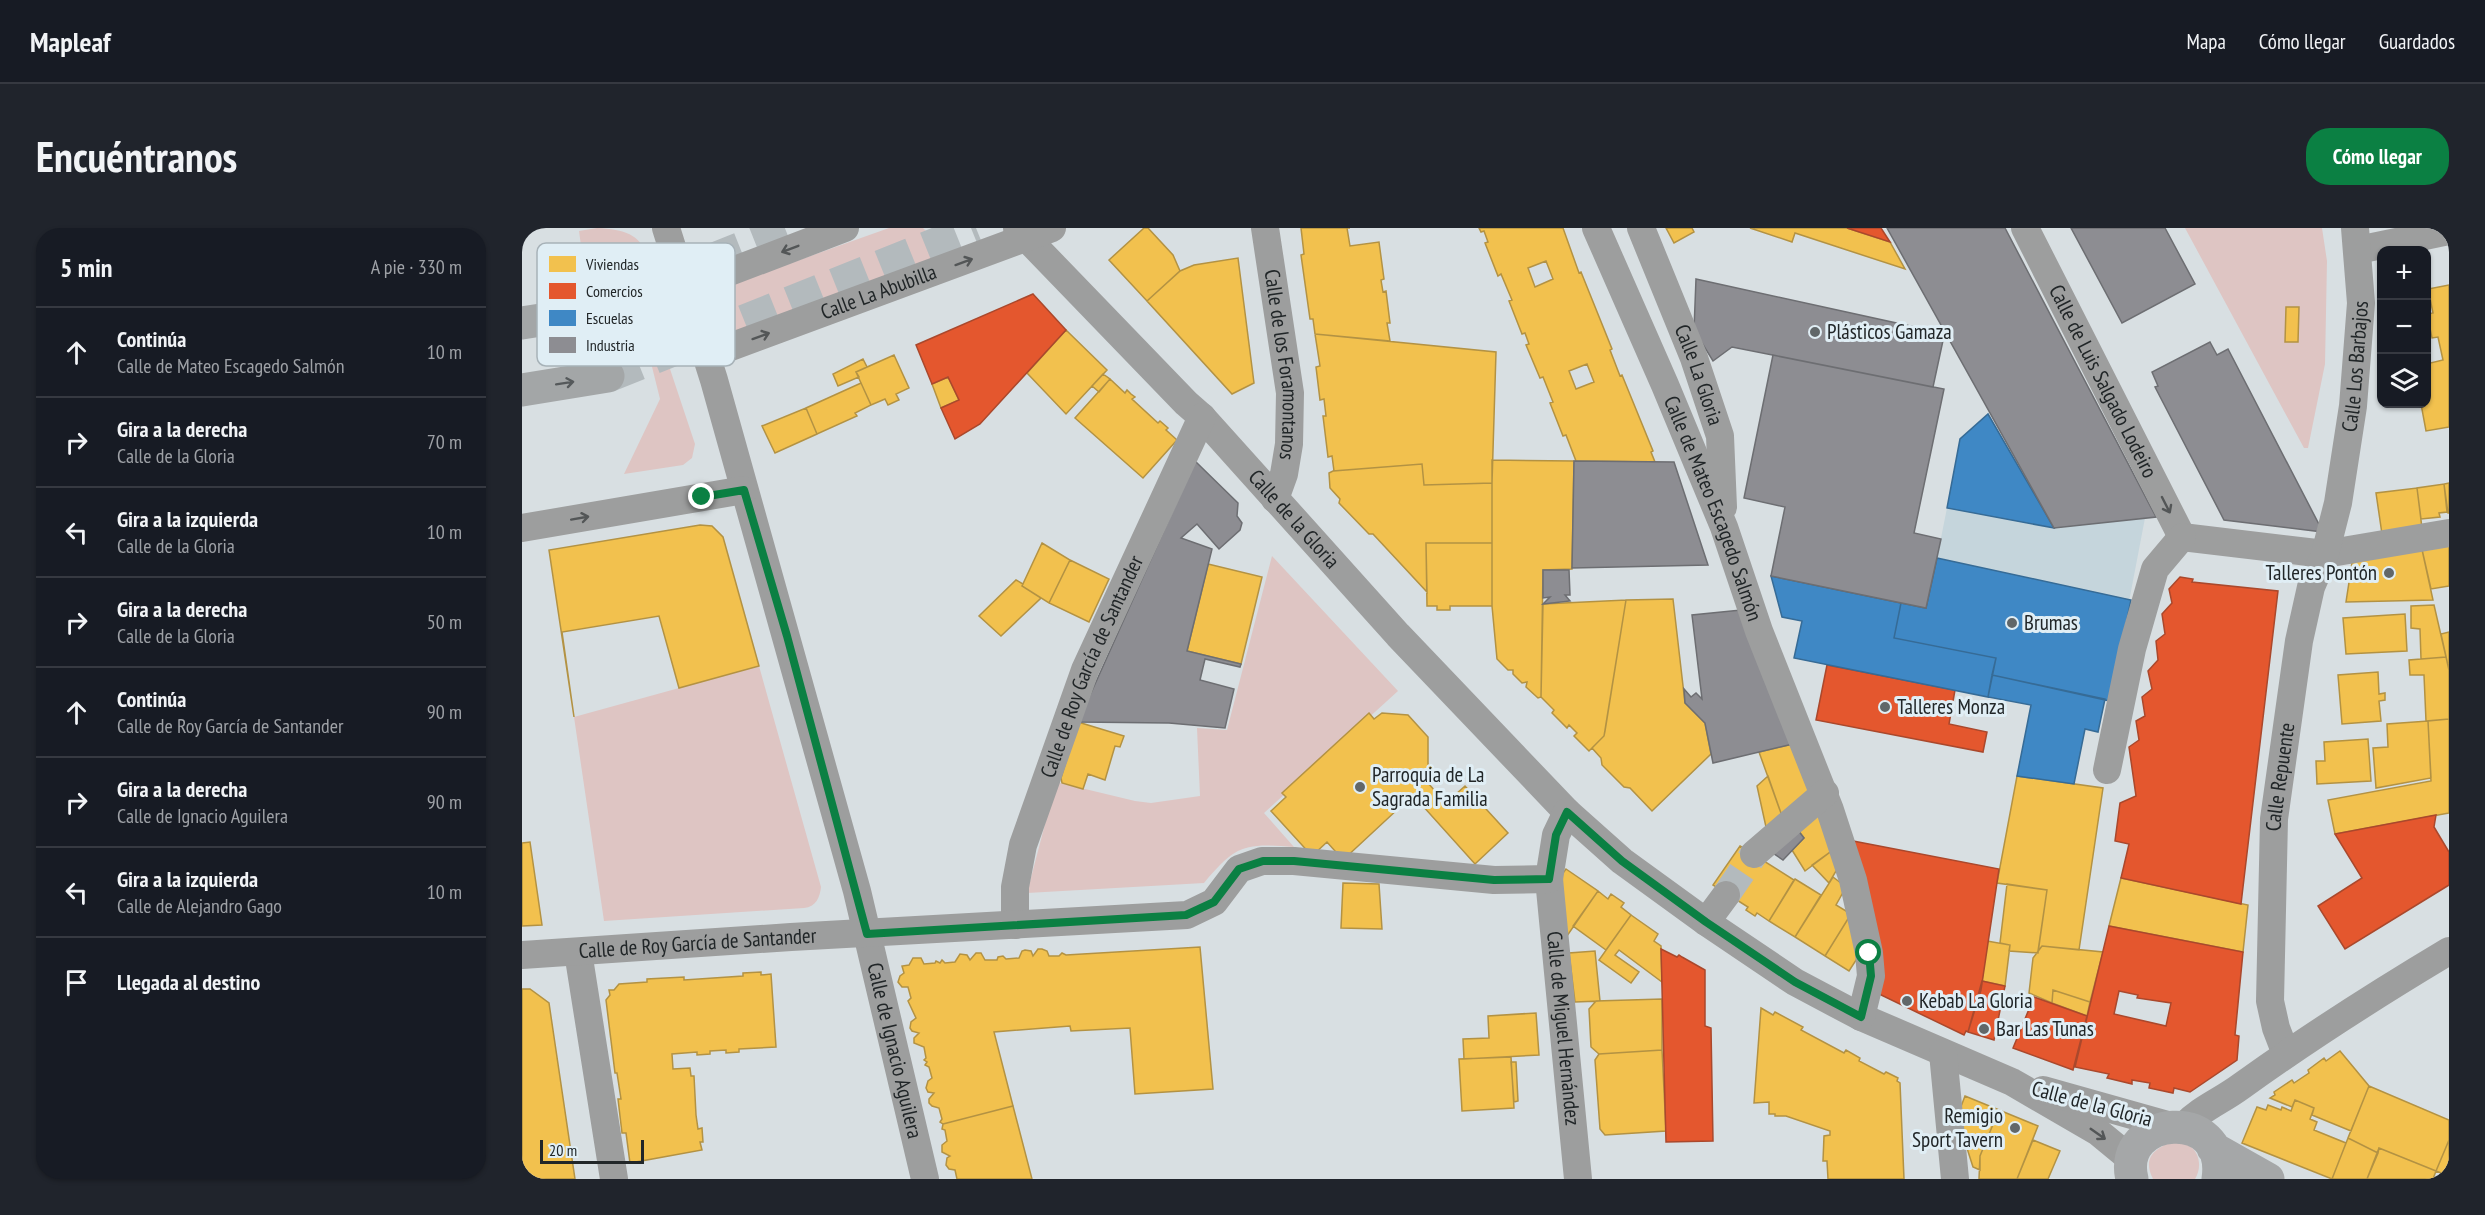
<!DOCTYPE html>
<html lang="es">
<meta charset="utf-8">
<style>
:root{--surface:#171b24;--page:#20242c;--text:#f1f3f6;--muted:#9ea1a6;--line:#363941;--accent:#0b8043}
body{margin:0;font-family:"PT Sans Narrow",sans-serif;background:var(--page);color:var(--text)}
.controls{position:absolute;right:18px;top:18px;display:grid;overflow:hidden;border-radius:12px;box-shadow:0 2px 4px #0004}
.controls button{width:54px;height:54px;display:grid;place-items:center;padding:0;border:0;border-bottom:2px solid var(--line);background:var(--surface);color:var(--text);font:30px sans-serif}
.scale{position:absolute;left:18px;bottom:15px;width:104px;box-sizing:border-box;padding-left:6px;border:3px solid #212628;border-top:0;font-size:16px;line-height:21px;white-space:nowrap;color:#212628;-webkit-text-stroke:4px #e0eef5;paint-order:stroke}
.stop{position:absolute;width:18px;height:18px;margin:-14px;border:4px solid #0b8043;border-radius:50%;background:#fff}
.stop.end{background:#0b8043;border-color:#fff;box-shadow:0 2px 6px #0008}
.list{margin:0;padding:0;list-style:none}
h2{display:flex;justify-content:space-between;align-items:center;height:78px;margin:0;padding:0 24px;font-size:26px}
h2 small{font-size:20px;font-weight:400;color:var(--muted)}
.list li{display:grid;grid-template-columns:39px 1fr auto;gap:18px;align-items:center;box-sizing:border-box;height:90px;padding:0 24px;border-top:2px solid var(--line)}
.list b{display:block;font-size:22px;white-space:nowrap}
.list p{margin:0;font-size:20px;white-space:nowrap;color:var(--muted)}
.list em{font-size:20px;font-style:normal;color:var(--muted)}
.icon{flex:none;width:33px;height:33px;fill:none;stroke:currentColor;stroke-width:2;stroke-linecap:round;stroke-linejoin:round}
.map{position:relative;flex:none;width:1927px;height:951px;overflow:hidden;border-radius:24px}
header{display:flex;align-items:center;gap:36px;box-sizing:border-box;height:84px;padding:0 30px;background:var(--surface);border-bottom:2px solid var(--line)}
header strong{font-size:28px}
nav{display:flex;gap:33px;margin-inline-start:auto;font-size:21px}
.intro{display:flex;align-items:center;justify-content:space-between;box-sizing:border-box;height:144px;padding:0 36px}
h1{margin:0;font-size:42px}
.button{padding:15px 27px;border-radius:24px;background:var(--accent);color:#fff;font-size:21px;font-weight:700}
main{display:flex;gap:36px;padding:0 36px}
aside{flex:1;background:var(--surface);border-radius:24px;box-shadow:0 2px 4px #0004}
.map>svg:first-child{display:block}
</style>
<header>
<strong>Mapleaf</strong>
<nav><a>Mapa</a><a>Cómo llegar</a><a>Guardados</a></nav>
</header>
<div class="intro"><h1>Encuéntranos</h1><a class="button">Cómo llegar</a></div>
<main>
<aside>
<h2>5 min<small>A pie · 330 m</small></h2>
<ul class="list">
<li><svg class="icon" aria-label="ahead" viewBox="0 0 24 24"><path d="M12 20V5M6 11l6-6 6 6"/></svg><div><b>Continúa</b><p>Calle de Mateo Escagedo Salmón</p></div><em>10 m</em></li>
<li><svg class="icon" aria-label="right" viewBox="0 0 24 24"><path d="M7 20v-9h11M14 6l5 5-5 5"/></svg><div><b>Gira a la derecha</b><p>Calle de la Gloria</p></div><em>70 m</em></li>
<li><svg class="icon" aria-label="left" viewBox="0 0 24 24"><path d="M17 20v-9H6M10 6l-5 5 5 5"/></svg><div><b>Gira a la izquierda</b><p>Calle de la Gloria</p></div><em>10 m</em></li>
<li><svg class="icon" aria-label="right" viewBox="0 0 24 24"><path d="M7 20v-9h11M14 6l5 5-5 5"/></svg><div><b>Gira a la derecha</b><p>Calle de la Gloria</p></div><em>50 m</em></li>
<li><svg class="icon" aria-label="ahead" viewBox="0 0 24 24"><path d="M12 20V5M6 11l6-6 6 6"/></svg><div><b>Continúa</b><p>Calle de Roy García de Santander</p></div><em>90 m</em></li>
<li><svg class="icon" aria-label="right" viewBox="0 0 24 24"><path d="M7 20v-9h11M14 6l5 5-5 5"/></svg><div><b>Gira a la derecha</b><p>Calle de Ignacio Aguilera</p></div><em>90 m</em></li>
<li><svg class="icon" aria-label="left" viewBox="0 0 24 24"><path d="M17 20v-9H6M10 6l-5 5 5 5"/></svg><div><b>Gira a la izquierda</b><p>Calle de Alejandro Gago</p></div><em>10 m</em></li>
<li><svg class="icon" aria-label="arrive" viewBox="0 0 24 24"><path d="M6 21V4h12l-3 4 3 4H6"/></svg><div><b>Llegada al destino</b></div></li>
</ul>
</aside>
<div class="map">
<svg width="1927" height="951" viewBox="0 0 1927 951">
<rect width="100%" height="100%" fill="#d8dfe2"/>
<path fill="#c5d5dc" d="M1425 280 1532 300 1623 290 1588 473 1372 410 1379 375 1405 380Z"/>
<path fill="#dec5c3" d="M75 0C108 2 120 7 131 40L116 45 173 216 170 230 161 237 102 246 138 171 106 42 72 22 60 25 57 3Z
M367 0H401L429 28 215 104C196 99 192 87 195 69L207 57Z
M1663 0H1800L1805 33 1803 136 1786 220H1782Z
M750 328 876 463 742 585 772 619C722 615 714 617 682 655L505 665 534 554 613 573 629 575 678 568 675 500 705 502Z
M237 438 299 659C298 669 294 679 282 680L82 693 52 489Z
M1651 913C1656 914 1665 916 1669 919 1679 927 1679 942 1673 951H1631C1620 929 1633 921 1651 913Z"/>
<path fill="#f2c14e" stroke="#b39243" stroke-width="1.5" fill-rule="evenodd" d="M622 0H626L651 27 658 43 625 73 587 32Z
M779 0H828H825L828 18 857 14 862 51 859 52 861 64 864 63 868 95H865L868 113 793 106 791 91H788L779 27 782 26Z
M957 0H1041L1057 45 1059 44 1090 121 1088 122 1098 148 1100 147 1131 223 1129 224 1133 234 1054 233 1044 207 1041 208 1028 175 1031 174 1021 149 1018 150 1004 117 1007 116 1003 105 1000 106 987 73 990 72 979 46 976 48 963 15 966 14 962 3 959 4ZM1024 33 1031 51 1013 59 1006 40ZM1065 136 1072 154 1054 161 1047 143Z
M1144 0H1170L1172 4 1152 15Z
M1228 0H1325L1368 14 1383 41 1273 5 1270 14Z
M716 30 732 155 710 166 625 73 658 43 672 37Z
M1927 57V199L1904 203 1899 176H1904V136L1921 132 1916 109 1910 110 1905 86 1911 85 1906 61Z
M1764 79H1777L1776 114H1763Z
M544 102 585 142 544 186 505 145Z
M793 106 974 124 970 255 902 257 900 236 812 243 810 228 806 229 801 188H804L802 171 798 172 794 139 798 138Z
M372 127 387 160 374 166 377 172 366 177 363 171 349 177 334 144Z
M341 131 345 139 334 144 337 149 316 158 311 146Z
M581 146 588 151 577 164 570 158Z
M426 149 437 172 419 180 410 156Z
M588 151 603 165 605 162 609 166 613 169 610 171 636 195 638 193 646 200 644 202 655 212 621 250 553 190Z
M339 155 349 177 333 185 335 188 295 206 284 180Z
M284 180 295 206 253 225 240 198Z
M970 232 1052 233 1050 341 1021 342 1019 469 1016 470 1004 459 1005 454 1000 455 991 446V442H986L975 431 970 378Z
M900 236 902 257 970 255V315H904L905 364 851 306H847L817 275 818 271 808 260 807 245 811 243Z
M1927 255V285H1926L1922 256Z
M1922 256 1925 284 1917 285 1918 289 1899 291 1895 260Z
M1895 260 1900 300 1860 306 1854 265Z
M178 297 190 298 201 309 237 438 157 460 137 388 40 404 52 489 27 322Z
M1927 312V358L1909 361 1899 317Z
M520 315 548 332 527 375 500 358Z
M904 315H970V378H928V382H915V378H905Z
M1899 317 1911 372 1824 374 1831 328Z
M548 332 587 351 567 394 527 375Z
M686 336 740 349 719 436 665 423Z
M494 352 501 356 500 358 519 370 479 408 457 388Z
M1151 371 1163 475 1183 495 1189 526 1130 583 1108 560 1102 559 1080 537 1079 530 1070 520 1082 508 1083 503 1104 372Z
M1104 372 1082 508 1067 523 1052 508 1055 505 1047 497 1045 500 1030 485 1032 482 1019 469 1021 376Z
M1912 377 1924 429 1899 431 1898 401 1889 400V378Z
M1883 386 1885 423 1824 426 1821 390Z
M1927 404V442L1919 406Z
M1924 429 1927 442V491L1904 493 1902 447H1888L1887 432Z
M1856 444 1857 466 1863 465V472L1857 473 1859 493 1820 496 1816 447Z
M847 485 852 491 860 485 886 487 906 509V536L915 545 905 554 924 575 943 558 986 605 953 636 891 567 821 632 805 614 790 628 749 583 764 569 760 565Z
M1927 491V585L1813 606 1806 572 1909 553 1906 493Z
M1906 493 1909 550 1854 560 1851 520 1866 519 1865 496Z
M556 494 602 508 598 519 593 518 583 552 566 546 561 561 540 555 539 550Z
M1846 511 1849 553 1795 556 1794 533H1803L1802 514Z
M1271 516 1288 564 1260 588 1237 524Z
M1246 548 1260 588 1244 599 1235 558Z
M1495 548 1581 560 1557 722 1520 718 1516 723 1525 662 1475 655Z
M1300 583 1311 622 1283 643 1270 622 1282 610 1272 597Z
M8 614 20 697 0 698V615Z
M1218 618 1272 652 1247 693 1235 685 1233 688 1224 682 1226 679 1191 657Z
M1311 622 1317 638 1307 655 1290 637Z
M1044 641 1076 663 1045 708 1038 649Z
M1311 649 1324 659 1314 677 1329 686 1303 728 1273 709Z
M1599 650 1726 677 1721 724 1587 698Z
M1273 651 1299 667 1273 709 1247 693Z
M821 655 857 656 860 701 819 700Z
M1485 656 1525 662 1516 725 1487 723 1488 717 1478 715Z
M1076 663 1086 671 1089 666 1102 675 1099 679 1109 687 1084 722 1051 698Z
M1329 686 1340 723 1327 743 1303 728Z
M1109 687 1136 706 1132 713 1139 718 1140 754 1097 722 1093 727 1117 744 1109 755 1077 732Z
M1465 713 1488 717 1483 758 1460 753Z
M1520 718 1581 724 1568 774 1531 762 1530 775 1507 765 1511 730Z
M678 719 691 861 613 866 608 800 549 803 548 798 472 804 491 878 421 896 418 894 420 891 417 880 410 878 407 875V871L412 865 406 864 404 860 406 853 410 850 407 839 403 837 405 834 402 832 404 830 402 819 392 815V810L397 805 390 803 388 800 389 794 394 790 386 773 389 770 386 759H380L376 754 378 748 382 745 380 738 387 737 391 730H399L402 736 413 735 414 733 418 735 420 732 423 735 433 734 438 726 445 727 448 732 454 725H459L463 732H475L476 729 481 728 484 731 497 730 500 723 503 722 509 723 511 728 516 721H520L525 723 527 728H537L540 725 544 727Z
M1073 723 1078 773 1053 774 1047 725Z
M239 744V747L249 746 254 819 217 821V824L204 825V822L188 823V826L175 827V824L150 826 151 841 168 840 169 848H172L174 887 176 901 180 900 181 914H178L180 922 108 935 104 905H100L96 871H99L95 845H93L84 772 88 767 87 762H92L97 756 125 754V751L162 749V752L221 748V745Z
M0 761H8L27 775 53 951H0Z
M1531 762 1568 774 1565 788 1530 775Z
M1140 771V822L1077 826 1069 819 1067 781 1074 773Z
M1239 780 1251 787 1253 784 1281 799 1279 802 1322 825 1324 822 1338 830 1337 833 1362 846 1364 844 1376 850 1375 853 1378 855 1382 951H1306L1305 933H1301L1302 908 1308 907V903L1264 888H1253V886H1247V874L1232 875Z
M1014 785 1017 827 942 831 941 811 967 810 966 788Z
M1140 822 1144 903 1083 907 1078 901 1073 832 1077 826Z
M1818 823 1847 858 1829 903 1790 887 1792 880 1773 872 1770 879 1748 870 1753 867 1752 864 1770 852 1772 855 1787 845 1786 842 1802 830 1804 833Z
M989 829 992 880 940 883 937 831Z
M989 834H994L996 873 992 874Z
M1847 858 1927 892V912L1914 943 1857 920 1856 925 1826 910Z
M1443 868 1477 882 1458 928V942L1451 939 1435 889Z
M1773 872 1792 880 1788 891 1795 894 1792 902 1824 915 1810 951 1720 915 1735 879 1744 882 1746 877 1759 882 1760 879 1769 883Z
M491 878 510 951H435L433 942 427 941 424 937 425 930 428 928 420 924V917L425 913 423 902 420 901 421 896Z
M1477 882 1516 898 1495 951H1457L1458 928Z
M1826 910 1856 925 1845 951H1810Z
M1511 912 1538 923 1526 951H1495Z
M1927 912V948L1914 943Z
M1857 920 1914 943 1911 951H1845Z"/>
<path fill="#e4572e" stroke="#aa482c" stroke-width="1.5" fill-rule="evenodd" d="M1325 0H1359L1368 14Z
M511 66 544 102 458 196 433 211 419 180 437 172 426 149 410 156 394 117Z
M1658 349 1671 351 1670 354 1756 363 1719 676 1599 650 1607 616 1593 613 1598 575 1614 568 1607 519 1617 512 1614 493 1623 488 1620 469 1630 461 1626 443 1636 432 1634 413 1643 406 1640 386 1650 375 1647 361Z
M1305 437 1433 462 1427 496 1465 504 1461 524 1294 492Z
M1914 587 1912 599 1927 624V657L1823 721 1796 678 1840 650 1813 606Z
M1326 612 1477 641 1459 762 1446 804 1444 803 1442 807 1357 766Z
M1587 698 1721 724 1713 807 1717 808 1715 832 1668 864 1652 860 1651 865 1627 860 1628 855 1610 852V856L1585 850 1587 846 1553 839ZM1597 763 1616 767 1615 770 1649 775 1644 798 1592 786Z
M1139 721 1155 729 1157 727 1160 729 1183 742V798L1189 800 1191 913 1144 914Z
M1460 753 1483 758 1472 812 1446 804Z
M1512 769 1565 788 1551 842 1491 820Z"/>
<path fill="#3f88c5" stroke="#366b96" stroke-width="1.5" d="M1466 186 1532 300 1425 280 1438 211Z
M1415 330 1609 372 1588 473 1470 447 1474 430 1372 410 1379 375 1404 380Z
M1249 348 1379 375 1372 410 1474 430 1466 469 1272 430 1280 393 1260 389Z
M1470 447 1583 471 1576 504 1563 501 1552 556 1495 548 1509 477 1466 469Z"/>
<path fill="#8d8d92" stroke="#6d6e72" stroke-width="1.5" d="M1365 0H1483L1634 289 1532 300Z
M1549 0H1643L1673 56 1600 95Z
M1174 51 1420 105 1422 108 1411 159 1210 119 1191 133 1172 102Z
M1688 114 1695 127 1706 121 1801 304 1702 292 1633 159 1636 158 1630 144Z
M1251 127 1422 161 1392 305 1419 311 1404 380 1249 348 1263 279 1222 270Z
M673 233 716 275 715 288 720 295 718 302 697 321 675 296 659 310 690 321 665 423 719 436 718 439 683 431 678 452 712 461 703 500 647 495 556 494Z
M1052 233 1152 234 1186 337 1050 340Z
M1021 342H1047L1048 367H1043L1048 373 1021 376 1028 369 1021 370Z
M1219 382 1271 516 1191 535 1183 495 1163 475 1162 461 1169 469 1174 465 1180 471 1170 387Z
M1272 597 1282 610 1261 632 1248 623Z"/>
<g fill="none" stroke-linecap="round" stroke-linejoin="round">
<path stroke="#b3babd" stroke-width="28" stroke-dasharray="28 14" stroke-linecap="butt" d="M1204 667 1232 626"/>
<path stroke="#b3babd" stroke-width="33" stroke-dasharray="33 16" stroke-linecap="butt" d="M51 87 270 0
M86 148 454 0"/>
<g stroke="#9d9e9e" stroke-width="28">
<path id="s1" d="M144 0 192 152 335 663 403 951"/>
<path id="s2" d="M495 0 664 175 680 189 876 407 1045 584 1100 633 1184 694 1273 754 1339 789 1490 854 1576 904 1610 932"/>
<path id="s3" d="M743 0 768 165 767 216 762 246 753 271"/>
<path id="s4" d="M1074 0 1143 157 1202 299 1237 403 1308 582 1331 652 1347 725 1349 748 1339 789"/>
<path id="s5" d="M1119 0 1172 130 1198 208 1201 279"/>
<path id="s6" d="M1503 0 1660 309"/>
<path d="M1836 22 1927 3"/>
<path d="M163 61 323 0"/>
<path id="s7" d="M184 128 530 0"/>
<path d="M0 300 222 262"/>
<path d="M1660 309 1803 326 1927 305"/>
<path d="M1585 542 1610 421 1633 341 1660 309"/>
<path d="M1232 626 1303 565"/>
<path id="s8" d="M1027 651 1056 951"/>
<path d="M1184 694 1204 667"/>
<path id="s9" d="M493 697V659L501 617 563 442 680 189"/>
<path d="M56 724 92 951"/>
<path id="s10" d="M0 727 269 709 665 687 692 674 717 641 740 633H772L972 652 1027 651 1034 607 1045 584"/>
<path d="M1421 825 1433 951"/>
<path id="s11" d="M1764 826 1754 800 1748 773 1752 591 1777 413 1789 359 1803 326 1816 275 1831 178 1839 75 1833 0"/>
<path d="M1521 862 1649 898"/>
<path d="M1662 898C1678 881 1699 873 1718 859 1786 810 1855 766 1927 723"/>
</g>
<path stroke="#a5a7a8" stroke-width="33" d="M1691 920 1746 951
M1610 951C1594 887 1707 877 1696 951"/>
<path stroke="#a3a6a7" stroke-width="33" d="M0 95 51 87
M0 162 86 148"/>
</g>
<defs><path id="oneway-shaft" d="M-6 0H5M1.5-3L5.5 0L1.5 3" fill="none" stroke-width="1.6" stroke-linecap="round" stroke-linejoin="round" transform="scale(1.5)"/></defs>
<g stroke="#535657">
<use href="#oneway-shaft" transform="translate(268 21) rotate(159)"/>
<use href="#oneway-shaft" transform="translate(442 34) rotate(-20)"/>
<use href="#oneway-shaft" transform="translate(239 108) rotate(-20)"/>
<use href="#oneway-shaft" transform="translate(1644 277) rotate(63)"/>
<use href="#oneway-shaft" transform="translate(58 290) rotate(-10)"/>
<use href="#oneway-shaft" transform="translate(1576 906) rotate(35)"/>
</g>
<use stroke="#55595b" href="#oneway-shaft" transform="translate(43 155) rotate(-9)"/>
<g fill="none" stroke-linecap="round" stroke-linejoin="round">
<path stroke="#0b8043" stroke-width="8" d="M180 269 222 262 265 408 345 706 664 687 692 674 717 641 741 633H772L972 652 1027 651 1034 607 1045 584 1100 633 1184 694 1273 754 1339 789 1349 748 1347 725"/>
</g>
<g fill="#616769" stroke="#e0eef5" stroke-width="2">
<circle cx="1293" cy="104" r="6"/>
<circle cx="1867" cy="345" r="6"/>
<circle cx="1490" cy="395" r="6"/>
<circle cx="1363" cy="479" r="6"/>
<circle cx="838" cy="559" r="6"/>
<circle cx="1385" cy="773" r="6"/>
<circle cx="1462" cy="801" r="6"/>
<circle cx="1493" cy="900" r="6"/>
</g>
<g text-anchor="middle" stroke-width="6" stroke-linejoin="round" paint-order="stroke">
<g font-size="21" fill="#212628" stroke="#e0eef5">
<text dy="7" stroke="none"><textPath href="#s7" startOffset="184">Calle La Abubilla</textPath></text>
<text dy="7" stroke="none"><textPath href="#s3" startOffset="138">Calle de los Foramontanos</textPath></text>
<text dy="7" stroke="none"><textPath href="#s11" startOffset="699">Calle Los Barbajos</textPath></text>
<text dy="7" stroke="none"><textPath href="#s5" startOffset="158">Calle La Gloria</textPath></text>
<text dy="7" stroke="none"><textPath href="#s6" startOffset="172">Calle de Luis Salgado Lodeiro</textPath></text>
<text dy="7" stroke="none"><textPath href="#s4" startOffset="304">Calle de Mateo Escagedo Salmón</textPath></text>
<text dy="7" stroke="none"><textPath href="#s2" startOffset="402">Calle de la Gloria</textPath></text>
<text dy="7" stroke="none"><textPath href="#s9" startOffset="272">Calle de Roy García de Santander</textPath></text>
<text dy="7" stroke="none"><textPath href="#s11" startOffset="280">Calle Repuente</textPath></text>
<text dy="7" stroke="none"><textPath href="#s10" startOffset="176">Calle de Roy García de Santander</textPath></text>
<text dy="7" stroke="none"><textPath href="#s8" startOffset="150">Calle de Miguel Hernández</textPath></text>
<text dy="7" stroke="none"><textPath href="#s1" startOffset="854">Calle de Ignacio Aguilera</textPath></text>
<text transform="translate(1570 876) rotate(15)" y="7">Calle de la Gloria</text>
</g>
<g font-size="21" fill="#212628" stroke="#e0eef5" text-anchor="start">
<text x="1305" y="111">Plásticos Gamaza</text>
<text x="1855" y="352" text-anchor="end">Talleres Pontón</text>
<text x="1502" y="402">Brumas</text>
<text x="1375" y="486">Talleres Monza</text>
<text x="850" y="554">Parroquia de La<tspan x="850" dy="24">Sagrada Familia</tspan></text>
<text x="1397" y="780">Kebab La Gloria</text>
<text x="1474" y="808">Bar Las Tunas</text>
<text x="1481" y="895" text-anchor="end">Remigio<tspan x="1481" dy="24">Sport Tavern</tspan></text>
</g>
</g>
<rect x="15" y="15" width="198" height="123" rx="9" fill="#e0eef5" stroke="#a7b2b8" stroke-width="1.5"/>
<rect x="27" y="28" width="27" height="16" fill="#f2c14e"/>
<rect x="27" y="55" width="27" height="16" fill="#e4572e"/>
<rect x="27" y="82" width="27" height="16" fill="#3f88c5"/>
<rect x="27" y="109" width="27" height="16" fill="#8d8d92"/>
<g font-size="16" fill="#212628">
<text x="64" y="42">Viviendas</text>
<text x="64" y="69">Comercios</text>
<text x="64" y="96">Escuelas</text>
<text x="64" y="123">Industria</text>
</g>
</svg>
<div class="controls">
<button>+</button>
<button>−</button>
<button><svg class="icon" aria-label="layers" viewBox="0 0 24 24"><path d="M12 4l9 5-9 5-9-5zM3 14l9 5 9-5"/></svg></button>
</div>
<div class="scale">20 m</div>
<div class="stop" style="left:1347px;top:725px"></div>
<div class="stop end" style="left:180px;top:269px"></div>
</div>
</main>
